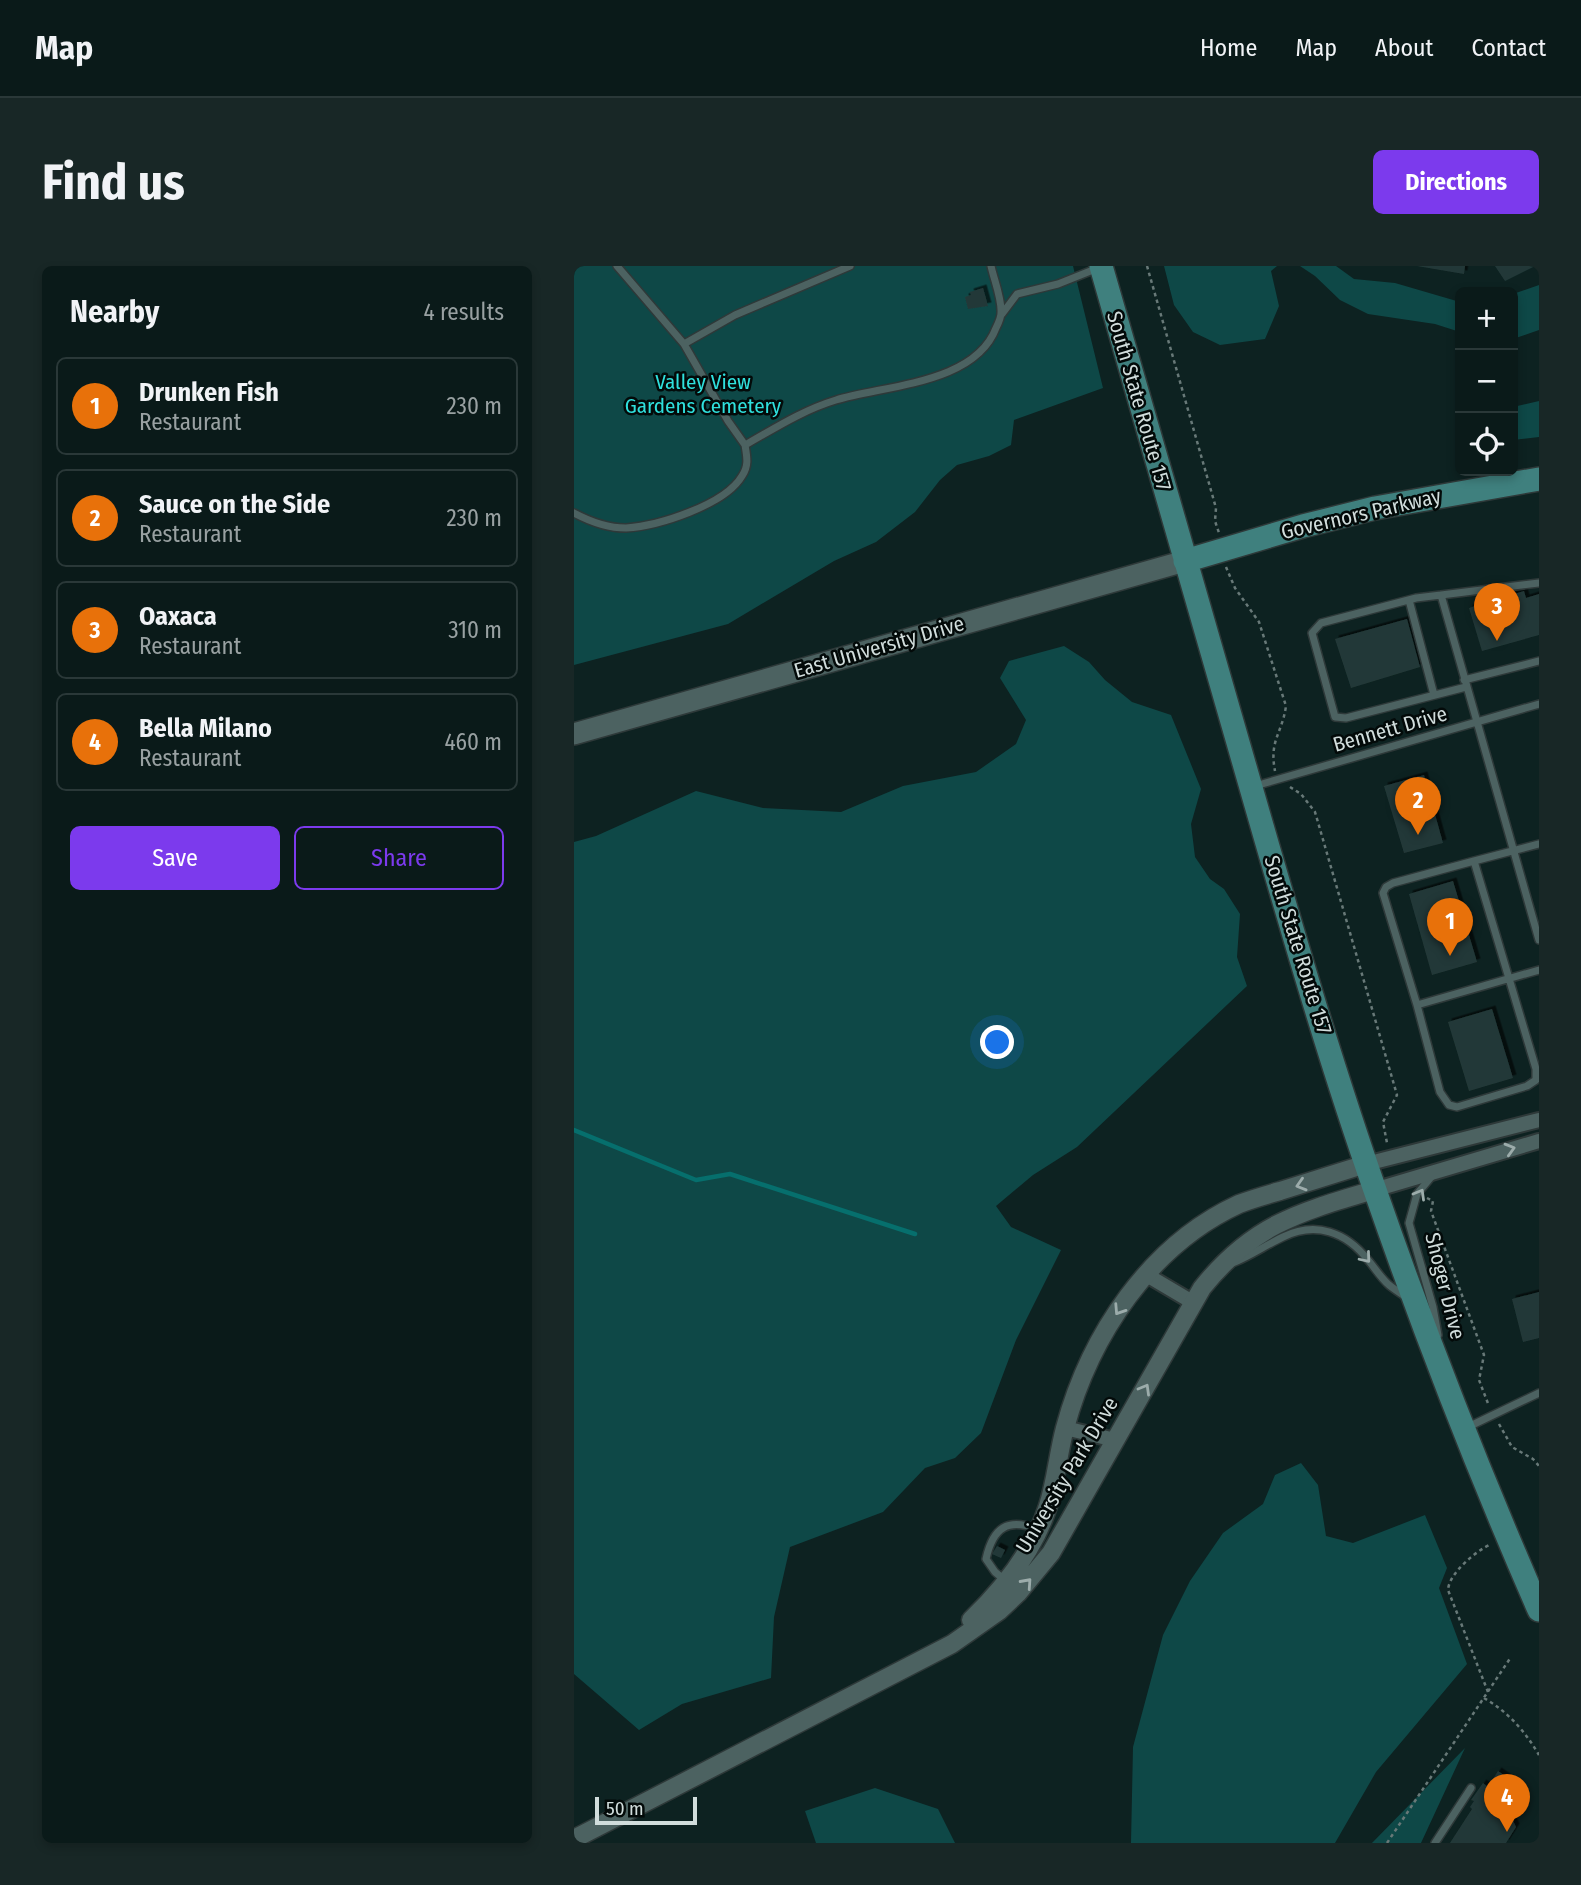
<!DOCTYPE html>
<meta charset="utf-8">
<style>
:root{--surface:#0a1a19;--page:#182726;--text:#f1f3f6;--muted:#99a1a2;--line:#2a3838;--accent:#7c3aed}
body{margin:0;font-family:"Fira Sans Condensed",sans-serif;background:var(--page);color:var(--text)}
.controls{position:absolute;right:21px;top:21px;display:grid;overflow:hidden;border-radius:10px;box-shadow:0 4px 10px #0003}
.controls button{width:63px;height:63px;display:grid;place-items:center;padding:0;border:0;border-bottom:2px solid var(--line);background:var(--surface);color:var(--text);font:35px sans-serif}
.scale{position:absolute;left:21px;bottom:18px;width:102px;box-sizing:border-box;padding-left:7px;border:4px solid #d1dddc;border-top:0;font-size:19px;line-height:24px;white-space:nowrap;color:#d1dddc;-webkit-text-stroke:5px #030a09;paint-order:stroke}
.you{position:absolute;left:424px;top:777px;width:24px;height:24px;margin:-18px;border:5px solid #fff;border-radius:50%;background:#1a73e8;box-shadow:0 0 0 10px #1a73e833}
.badge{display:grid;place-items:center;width:46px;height:46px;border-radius:50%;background:var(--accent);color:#fff;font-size:23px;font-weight:700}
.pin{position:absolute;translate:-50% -58px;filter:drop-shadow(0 2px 4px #0008)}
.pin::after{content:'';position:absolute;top:37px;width:24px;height:21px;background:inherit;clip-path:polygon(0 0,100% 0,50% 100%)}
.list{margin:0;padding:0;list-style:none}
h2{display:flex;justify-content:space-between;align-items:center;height:91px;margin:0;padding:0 28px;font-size:30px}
h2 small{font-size:23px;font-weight:400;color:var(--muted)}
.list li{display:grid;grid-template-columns:46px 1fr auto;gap:21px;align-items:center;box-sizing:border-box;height:98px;margin:0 14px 14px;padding:0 14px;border:2px solid var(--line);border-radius:10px}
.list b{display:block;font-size:26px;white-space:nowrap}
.list p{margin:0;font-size:23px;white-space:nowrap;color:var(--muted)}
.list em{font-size:23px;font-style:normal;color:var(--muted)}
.actions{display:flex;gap:14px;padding:21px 28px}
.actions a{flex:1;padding:16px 0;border:2px solid var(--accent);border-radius:10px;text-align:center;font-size:24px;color:var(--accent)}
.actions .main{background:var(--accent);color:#fff}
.icon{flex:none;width:38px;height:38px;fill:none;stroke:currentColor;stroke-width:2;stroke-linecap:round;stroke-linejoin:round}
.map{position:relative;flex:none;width:965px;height:1577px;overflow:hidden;border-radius:10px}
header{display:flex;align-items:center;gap:42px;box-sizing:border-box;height:98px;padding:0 35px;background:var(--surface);border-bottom:2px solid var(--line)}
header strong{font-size:33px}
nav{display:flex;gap:38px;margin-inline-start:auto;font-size:24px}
.intro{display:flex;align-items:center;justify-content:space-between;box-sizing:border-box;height:168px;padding:0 42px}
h1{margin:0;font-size:49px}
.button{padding:18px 32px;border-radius:10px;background:var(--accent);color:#fff;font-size:24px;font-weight:700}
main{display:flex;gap:42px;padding:0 42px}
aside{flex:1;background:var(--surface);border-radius:10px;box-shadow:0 4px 10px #0003}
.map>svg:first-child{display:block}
</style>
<header>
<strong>Map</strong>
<nav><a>Home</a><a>Map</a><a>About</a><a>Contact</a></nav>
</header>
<div class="intro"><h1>Find us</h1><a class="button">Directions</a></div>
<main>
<aside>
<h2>Nearby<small>4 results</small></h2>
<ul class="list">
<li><span class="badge" style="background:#e8710a">1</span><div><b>Drunken Fish</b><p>Restaurant</p></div><em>230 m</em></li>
<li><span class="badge" style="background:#e8710a">2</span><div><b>Sauce on the Side</b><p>Restaurant</p></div><em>230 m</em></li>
<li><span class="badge" style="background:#e8710a">3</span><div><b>Oaxaca</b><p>Restaurant</p></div><em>310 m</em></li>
<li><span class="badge" style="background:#e8710a">4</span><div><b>Bella Milano</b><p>Restaurant</p></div><em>460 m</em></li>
</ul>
<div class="actions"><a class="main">Save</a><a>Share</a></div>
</aside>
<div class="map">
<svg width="965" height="1577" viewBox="0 0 965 1577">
<defs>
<filter id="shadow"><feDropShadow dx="3.5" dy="-3.5" stdDeviation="0" flood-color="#0009"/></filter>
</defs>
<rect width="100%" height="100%" fill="#0d2221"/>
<path fill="#0e4847" d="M0 0H499L529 122 440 154 437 179 415 190 383 199 366 214 341 246 302 276 260 295 154 358 0 399Z
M590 0H703L697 5 705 40 691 73 646 79 619 66 600 39Z
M726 0H762L780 13 821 17 886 36V66L861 58 794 48 766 34 741 10Z
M965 19V64L939 73V28Z
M965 135V171L939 174V141Z
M490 380 515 396 531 414 558 436 597 449 627 523 617 558 621 591 636 613 650 623 666 648 663 691 673 720 503 881 459 909 422 940 437 961 487 984 442 1074 407 1167 381 1192 351 1202 309 1246 216 1281 200 1351 197 1412 108 1438 65 1464 0 1408V576L22 570 122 525 189 542 267 546 329 520 402 506 442 478 452 454 426 412 435 395Z
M727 1197 744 1219 752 1270 779 1277 851 1249 873 1302 865 1322 893 1398 802 1506 761 1577H557L559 1481 589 1369 616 1315 649 1267 689 1238 701 1209Z
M891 1482 847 1577H798Z
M301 1522 364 1543 381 1577H242L231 1545Z"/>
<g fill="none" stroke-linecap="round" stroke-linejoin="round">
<path stroke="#066f6d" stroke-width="4.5" d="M0 864 122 914 156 908 341 968"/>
</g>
<path fill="#243938" filter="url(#shadow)" d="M843 0H891L890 8Z
M921 0H961L931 15Z
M409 22 414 40 394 43 391 31 397 29 396 26Z
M950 325 952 332 965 328V369L908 385 895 342Z
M833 353 846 401 777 422 761 373Z
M850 509 869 577 830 587 810 520Z
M879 615 903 696 858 709 835 628Z
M918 743 939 812 895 825 874 756Z
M965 1026V1072L949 1076 938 1033Z
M423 1280 431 1284 427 1292 418 1288Z
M924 1505 937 1514 927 1529 942 1561 932 1577H876L898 1543 896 1541 900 1535 897 1534 909 1517 914 1521Z"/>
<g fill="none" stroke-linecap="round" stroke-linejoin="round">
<g stroke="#2e3939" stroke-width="10">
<path id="service" d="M43 0 110 78 154 155 171 179C201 162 229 144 262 134 311 119 401 118 422 62 424 58 427 52 427 47 428 33 420 14 417 0
M428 48 443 28 484 18 524 2
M110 78 161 49 276 0
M0 247C15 255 34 262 52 262 84 260 151 239 168 210 175 200 173 191 171 179
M965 317 867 329 965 674
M867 329 842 332 747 357 738 367 761 451 772 452 892 421
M835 334 860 429
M890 414 965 395
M681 520 965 438
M965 578 900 595 962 803V814L953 820 883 841 875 839 866 826 843 739 965 704
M843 739 809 627 812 621 819 617 900 595
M858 910 843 928 835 957 859 1041 864 1069
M661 996C678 989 692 979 709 971 742 955 772 966 794 994 801 1002 806 1011 815 1019 820 1023 826 1027 832 1031
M894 1161 965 1127
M433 1316 421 1306 412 1293C419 1261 434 1252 463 1263
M861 1577 897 1522"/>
</g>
<g stroke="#2e3939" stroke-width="18">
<path id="minor" d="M792 898 965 854
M800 924 965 875
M571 1008 620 1037
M491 1162 541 1174"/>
</g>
<g stroke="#2e3939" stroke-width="21">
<path id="tertiary" d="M397 1354C430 1322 460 1285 474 1240 482 1215 484 1188 491 1162 516 1069 576 979 665 938 678 933 692 929 706 925 735 916 763 907 792 898
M0 1573 378 1378 425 1345 444 1327 477 1287 628 1022C679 958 726 946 800 924"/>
</g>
<g stroke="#2e3939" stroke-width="24">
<path id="secondary" d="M0 468 611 295"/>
</g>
<g stroke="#2e3939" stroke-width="26">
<path id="primary" d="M527 0C581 184 632 369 686 553 722 678 759 804 802 927 851 1068 905 1207 965 1344
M611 295 729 260 801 242 965 213"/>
</g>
<path stroke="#687978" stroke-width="2.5" stroke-dasharray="3.5 3.5" stroke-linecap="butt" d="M573 0 642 242 641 255 645 267
M652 301 661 322 685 356 712 440C708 468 695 474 701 505
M716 521 727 528 741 546 823 829 809 856 813 877
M853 932 859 935 857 945 910 1089 905 1114 915 1140
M925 1158 938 1181 959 1193 965 1200
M914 1426 874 1324C875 1307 902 1285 917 1278
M910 1432C934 1446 951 1465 965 1489
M813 1577 937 1391"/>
<use href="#service" stroke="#4c6261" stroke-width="7"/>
<use href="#minor" stroke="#4c6261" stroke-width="14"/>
<use href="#tertiary" stroke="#4c6261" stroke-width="18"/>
<use href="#secondary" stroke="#4c6261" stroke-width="21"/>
<use href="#primary" stroke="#3f807e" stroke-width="23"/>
</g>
<defs><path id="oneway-chevron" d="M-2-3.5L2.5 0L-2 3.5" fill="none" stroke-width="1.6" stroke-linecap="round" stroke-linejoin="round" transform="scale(1.75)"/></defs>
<g stroke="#9cacab">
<use href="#oneway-chevron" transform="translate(936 883) rotate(-16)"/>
<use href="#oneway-chevron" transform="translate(727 919) rotate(163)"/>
<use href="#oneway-chevron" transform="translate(846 928) rotate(-60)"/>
<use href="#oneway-chevron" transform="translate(792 992) rotate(50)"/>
<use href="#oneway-chevron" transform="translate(545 1044) rotate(123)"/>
<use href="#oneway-chevron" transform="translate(571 1123) rotate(-60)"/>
<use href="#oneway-chevron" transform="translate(453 1317) rotate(-48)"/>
</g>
<g text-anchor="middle" stroke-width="5" stroke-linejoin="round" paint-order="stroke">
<g font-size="21" fill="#2fe0dd" stroke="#030a09">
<text x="129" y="123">Valley View<tspan x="129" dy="24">Gardens Cemetery</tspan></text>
</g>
<g font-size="21" fill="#d1dddc" stroke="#030a09">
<text transform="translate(565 135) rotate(74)" y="7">South State Route 157</text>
<text transform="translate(787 248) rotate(-13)" y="7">Governors Parkway</text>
<text transform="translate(305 381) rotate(-16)" y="7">East University Drive</text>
<text transform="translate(816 463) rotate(-16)" y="7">Bennett Drive</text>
<text transform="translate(724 679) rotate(73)" y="7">South State Route 157</text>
<text transform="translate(871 1020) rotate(76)" y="7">Shoger Drive</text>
<text transform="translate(493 1209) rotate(-59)" y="7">University Park Drive</text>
</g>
</g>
</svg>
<div class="controls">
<button>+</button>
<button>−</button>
<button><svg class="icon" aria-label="locate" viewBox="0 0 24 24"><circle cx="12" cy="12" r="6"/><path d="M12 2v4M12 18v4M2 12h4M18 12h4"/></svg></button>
</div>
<div class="scale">50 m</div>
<div class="you"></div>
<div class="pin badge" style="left:876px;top:690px;background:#e8710a">1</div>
<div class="pin badge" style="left:844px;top:569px;background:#e8710a">2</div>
<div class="pin badge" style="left:923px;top:375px;background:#e8710a">3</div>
<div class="pin badge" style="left:933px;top:1566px;background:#e8710a">4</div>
</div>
</main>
